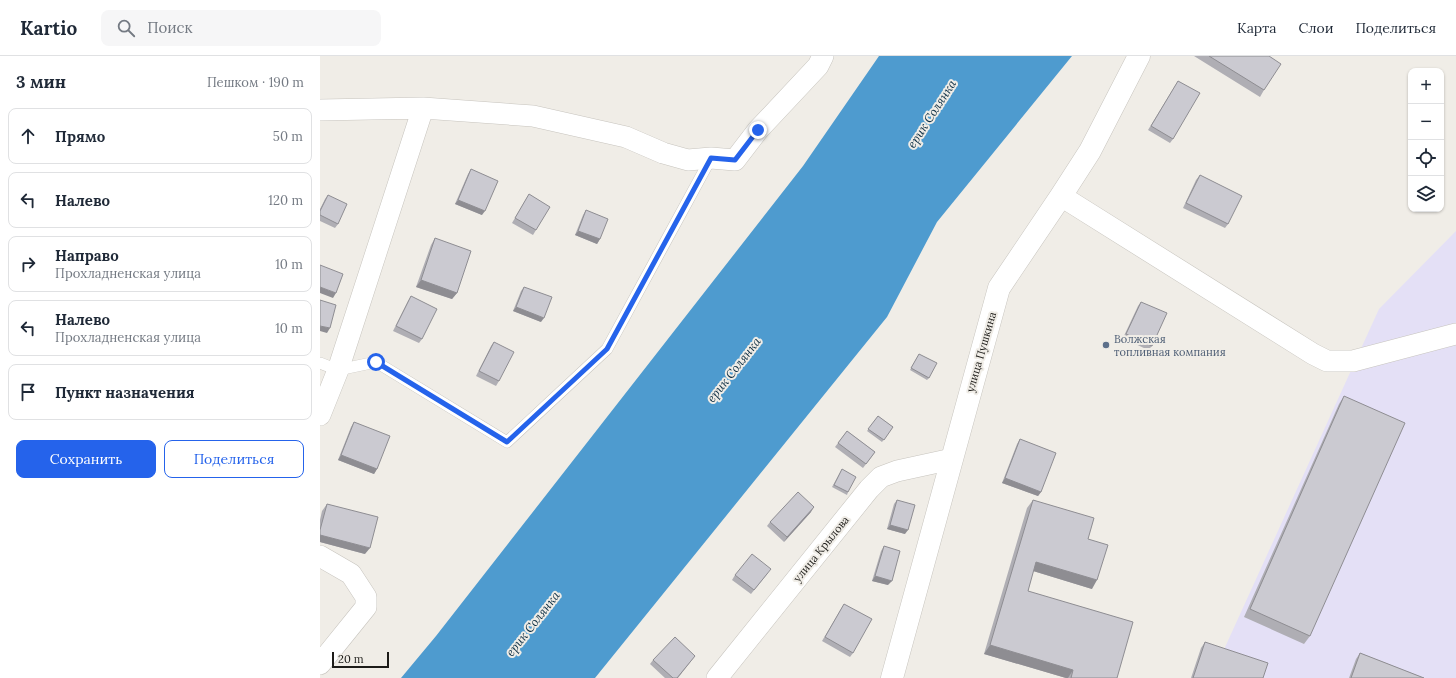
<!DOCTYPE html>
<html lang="ru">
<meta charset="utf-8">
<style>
:root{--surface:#fff;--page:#f6f6f7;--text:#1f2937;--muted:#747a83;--line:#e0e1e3;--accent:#2563eb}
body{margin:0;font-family:Lora,serif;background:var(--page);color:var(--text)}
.controls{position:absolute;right:12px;top:12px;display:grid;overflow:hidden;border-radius:8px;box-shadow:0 1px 3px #0004}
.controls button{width:36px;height:36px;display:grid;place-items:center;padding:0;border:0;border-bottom:1px solid var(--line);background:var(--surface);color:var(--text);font:20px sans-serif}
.scale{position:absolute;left:12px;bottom:10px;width:57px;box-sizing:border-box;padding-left:4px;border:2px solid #1d1c19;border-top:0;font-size:11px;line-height:14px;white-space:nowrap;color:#1d1c19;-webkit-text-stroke:3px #f0ede7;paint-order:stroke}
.stop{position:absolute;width:12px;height:12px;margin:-9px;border:3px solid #2563eb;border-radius:50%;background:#fff}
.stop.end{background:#2563eb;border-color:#fff;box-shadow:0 1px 4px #0008}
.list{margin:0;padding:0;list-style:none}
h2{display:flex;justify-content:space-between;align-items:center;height:52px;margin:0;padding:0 16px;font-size:17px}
h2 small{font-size:13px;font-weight:400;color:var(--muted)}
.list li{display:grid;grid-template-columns:26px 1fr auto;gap:12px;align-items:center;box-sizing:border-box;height:56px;margin:0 8px 8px;padding:0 8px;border:1px solid var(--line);border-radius:8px}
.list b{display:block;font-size:15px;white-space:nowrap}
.list p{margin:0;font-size:13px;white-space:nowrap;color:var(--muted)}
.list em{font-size:13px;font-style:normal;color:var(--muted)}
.actions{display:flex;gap:8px;padding:12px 16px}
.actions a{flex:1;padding:9px 0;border:1px solid var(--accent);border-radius:8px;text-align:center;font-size:14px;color:var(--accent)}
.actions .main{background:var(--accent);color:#fff}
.icon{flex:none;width:22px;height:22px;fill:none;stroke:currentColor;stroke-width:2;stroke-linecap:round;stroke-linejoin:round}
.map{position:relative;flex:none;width:1136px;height:622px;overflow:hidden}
header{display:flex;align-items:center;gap:24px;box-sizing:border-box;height:56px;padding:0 20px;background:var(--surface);border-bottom:1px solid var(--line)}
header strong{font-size:19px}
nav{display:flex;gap:22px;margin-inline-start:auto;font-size:14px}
.search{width:280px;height:36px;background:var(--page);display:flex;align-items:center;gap:10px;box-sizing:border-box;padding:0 14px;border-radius:8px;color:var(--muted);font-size:15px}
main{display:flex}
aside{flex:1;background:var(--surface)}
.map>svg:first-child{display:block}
</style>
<header>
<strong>Kartio</strong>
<div class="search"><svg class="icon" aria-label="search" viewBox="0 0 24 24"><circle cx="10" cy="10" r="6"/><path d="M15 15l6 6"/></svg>Поиск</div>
<nav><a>Карта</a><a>Слои</a><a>Поделиться</a></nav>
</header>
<main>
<aside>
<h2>3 мин<small>Пешком · 190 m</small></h2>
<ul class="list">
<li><svg class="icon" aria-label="ahead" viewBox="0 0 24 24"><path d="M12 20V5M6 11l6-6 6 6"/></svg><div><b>Прямо</b></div><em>50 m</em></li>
<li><svg class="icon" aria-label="left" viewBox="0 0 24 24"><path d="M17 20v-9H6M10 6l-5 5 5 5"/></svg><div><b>Налево</b></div><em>120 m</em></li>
<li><svg class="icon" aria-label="right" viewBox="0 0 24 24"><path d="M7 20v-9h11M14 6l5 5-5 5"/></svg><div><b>Направо</b><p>Прохладненская улица</p></div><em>10 m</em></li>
<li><svg class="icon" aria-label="left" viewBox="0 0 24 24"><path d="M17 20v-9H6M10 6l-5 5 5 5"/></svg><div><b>Налево</b><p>Прохладненская улица</p></div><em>10 m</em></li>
<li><svg class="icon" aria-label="arrive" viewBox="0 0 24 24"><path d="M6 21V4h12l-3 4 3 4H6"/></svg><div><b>Пункт назначения</b></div></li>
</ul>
<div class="actions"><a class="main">Сохранить</a><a>Поделиться</a></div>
</aside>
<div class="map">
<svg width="1136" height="622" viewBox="0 0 1136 622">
<rect width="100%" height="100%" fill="#f0ede7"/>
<path fill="#e4e0f6" d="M1136 175V622H891L1059 253Z"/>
<path fill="#4e9bcf" d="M559 0H752L617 166 567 261 275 622H81L116 580 483 110Z"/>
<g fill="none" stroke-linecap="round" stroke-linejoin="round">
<g stroke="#c7c4be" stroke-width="12">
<path id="service" d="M0 307 18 314 56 306 187 386 287 293 391 102"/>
</g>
<g stroke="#c7c4be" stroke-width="22">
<path id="minor" d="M0 54 103 52 213 60 306 81 343 97 368 104 391 102 415 104 438 74 498 10 503 0
M741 140 993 298 1007 305H1033L1136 278
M0 359 18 314 103 52
M0 500 31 518 46 541V551L0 608
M397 622 549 433 561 421 577 415 632 403"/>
</g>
<g stroke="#c7c4be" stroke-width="23">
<path id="secondary" d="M572 622 679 232 741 140 770 95 819 0"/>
</g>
<use href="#service" stroke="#fff" stroke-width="11"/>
<use href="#minor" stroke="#fff" stroke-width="21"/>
<use href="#secondary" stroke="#fff" stroke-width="22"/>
</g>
<path fill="#afaeb4" d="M874 0H949L944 34 940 41Z
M858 25 853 83 850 87 828 74Z
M151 113 162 159 135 148 148 118Z
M880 119 908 168 905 172 863 152 876 124Z
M209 138 216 174 213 179 192 167Z
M8 139 18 168 15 172 0 165V153L5 143Z
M266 154 280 183 277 188 255 179 263 159Z
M115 182 137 237 132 243 96 231 111 189Z
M204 231 221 266 193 255 201 235Z
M91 240 102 283 99 287 73 275 88 245Z
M821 246 832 290 828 294 803 282 818 250Z
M174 286 179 325 176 330 156 320 171 290Z
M599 298 609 322 607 324 590 314Z
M1024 340 990 580 984 588 924 561 1019 348Z
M558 360 573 371 562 386 547 375Z
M34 366 57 413 54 418 18 404 31 371Z
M527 375 555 396 543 412 515 391Z
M700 383 721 436 718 440 682 427 697 388Z
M522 413 528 436 527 439 512 431Z
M577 444 585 478 567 473 574 448Z
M713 444 768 483 772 533 713 515 708 535 797 622H746L664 598 707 452Z
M7 448 45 498 0 486V464L2 455Z
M491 456 464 486 447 470 450 466Z
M564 490 568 529 552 525 561 495Z
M448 517 431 538 412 524 415 519Z
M524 548 533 597 530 601 502 585Z
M885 586 943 622H871L881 592Z
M1040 597 1104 622H1029L1036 603Z
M375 600 358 622H345L330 608 333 604Z"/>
<path fill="#8e8d92" d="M138 144 165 155 162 159 135 148Z
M258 175 280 183 277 188 255 179Z
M101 224 137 237 132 243 96 231Z
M0 231 16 237 13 242 0 237Z
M196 251 224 262 221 266 193 255Z
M0 270 10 272 7 277 0 275Z
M21 399 57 413 54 418 18 404Z
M685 422 721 436 718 440 682 427Z
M494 451 491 456 464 486 467 481Z
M570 469 588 474 585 478 567 473Z
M0 479 50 492 45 498 0 486Z
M716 506 777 524 772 533 710 514Z
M555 520 572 525 568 529 552 525Z
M670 589 753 614 748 622H746L664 598Z"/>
<path fill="#cbcad1" stroke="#8e8d92" d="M889 0H949L961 8 944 34Z
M858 25 880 37 853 83 831 70Z
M151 113 178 125 165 155 138 144Z
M880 119 922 140 908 168 866 147Z
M209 138 230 151 216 174 195 162Z
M8 139 27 148 18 168 0 159V155Z
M266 154 288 163 280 183 258 175Z
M115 182 151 195 137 237 101 224Z
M0 209 23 218 16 237 0 231Z
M204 231 232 241 224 262 196 251Z
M91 240 117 253 102 283 76 270Z
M0 244 16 249 10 272 0 270Z
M821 246 847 257 832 290 806 278Z
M174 286 194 296 179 325 159 315Z
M599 298 617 307 609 322 591 312Z
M1024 340 1085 367 990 580 930 553Z
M558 360 573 371 564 384 548 373Z
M34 366 70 380 57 413 21 399Z
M527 375 555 396 546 408 518 387Z
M700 383 736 397 721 436 685 422Z
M522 413 536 421 528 436 514 429Z
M478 436 494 451 467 481 450 466Z
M577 444 595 449 588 474 570 469Z
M713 444 774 462 768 483 788 489 777 524 716 506 708 535 813 566 797 622H751L753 614 670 589Z
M7 448 58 461 50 492 0 479V474Z
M564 490 580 495 572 525 555 520Z
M432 498 451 513 434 534 415 519Z
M524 548 552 563 533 597 505 581Z
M355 581 375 600 357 622H353L333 604Z
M885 586 948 607 943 622H873Z
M1040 597 1104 622H1031Z"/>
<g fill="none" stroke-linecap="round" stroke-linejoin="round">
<path stroke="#2563eb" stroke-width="5" d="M56 306 187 386 287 293 391 102 415 104 438 74"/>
</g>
<circle fill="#5c6f8a" stroke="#f0ede7" stroke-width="1.5" cx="786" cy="289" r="4"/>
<g text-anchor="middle" stroke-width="4" stroke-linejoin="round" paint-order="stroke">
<g font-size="11" fill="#4e5e75" stroke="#f0ede7" text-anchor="start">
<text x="794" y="287">Волжская<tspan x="794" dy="13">топливная компания</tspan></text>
</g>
<g font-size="11" fill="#1d1c19" stroke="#f0ede7">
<text transform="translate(661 296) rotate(-74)" y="4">улица Пушкина</text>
<text transform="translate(501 493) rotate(-51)" y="4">улица Крылова</text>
</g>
<g font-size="12" font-style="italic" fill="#0a2c42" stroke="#f0ede7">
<text transform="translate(612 58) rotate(-57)" y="4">ерик Солянка</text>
<text transform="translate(414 314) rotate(-52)" y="4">ерик Солянка</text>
<text transform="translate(213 568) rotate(-52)" y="4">ерик Солянка</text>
</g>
</g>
</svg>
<div class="controls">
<button>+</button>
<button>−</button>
<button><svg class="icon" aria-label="locate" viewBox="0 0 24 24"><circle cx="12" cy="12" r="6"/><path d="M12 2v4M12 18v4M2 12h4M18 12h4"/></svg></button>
<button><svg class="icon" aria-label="layers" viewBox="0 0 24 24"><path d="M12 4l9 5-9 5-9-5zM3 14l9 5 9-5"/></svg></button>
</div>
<div class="scale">20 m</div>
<div class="stop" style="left:56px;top:306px"></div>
<div class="stop end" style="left:438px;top:74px"></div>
</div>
</main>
